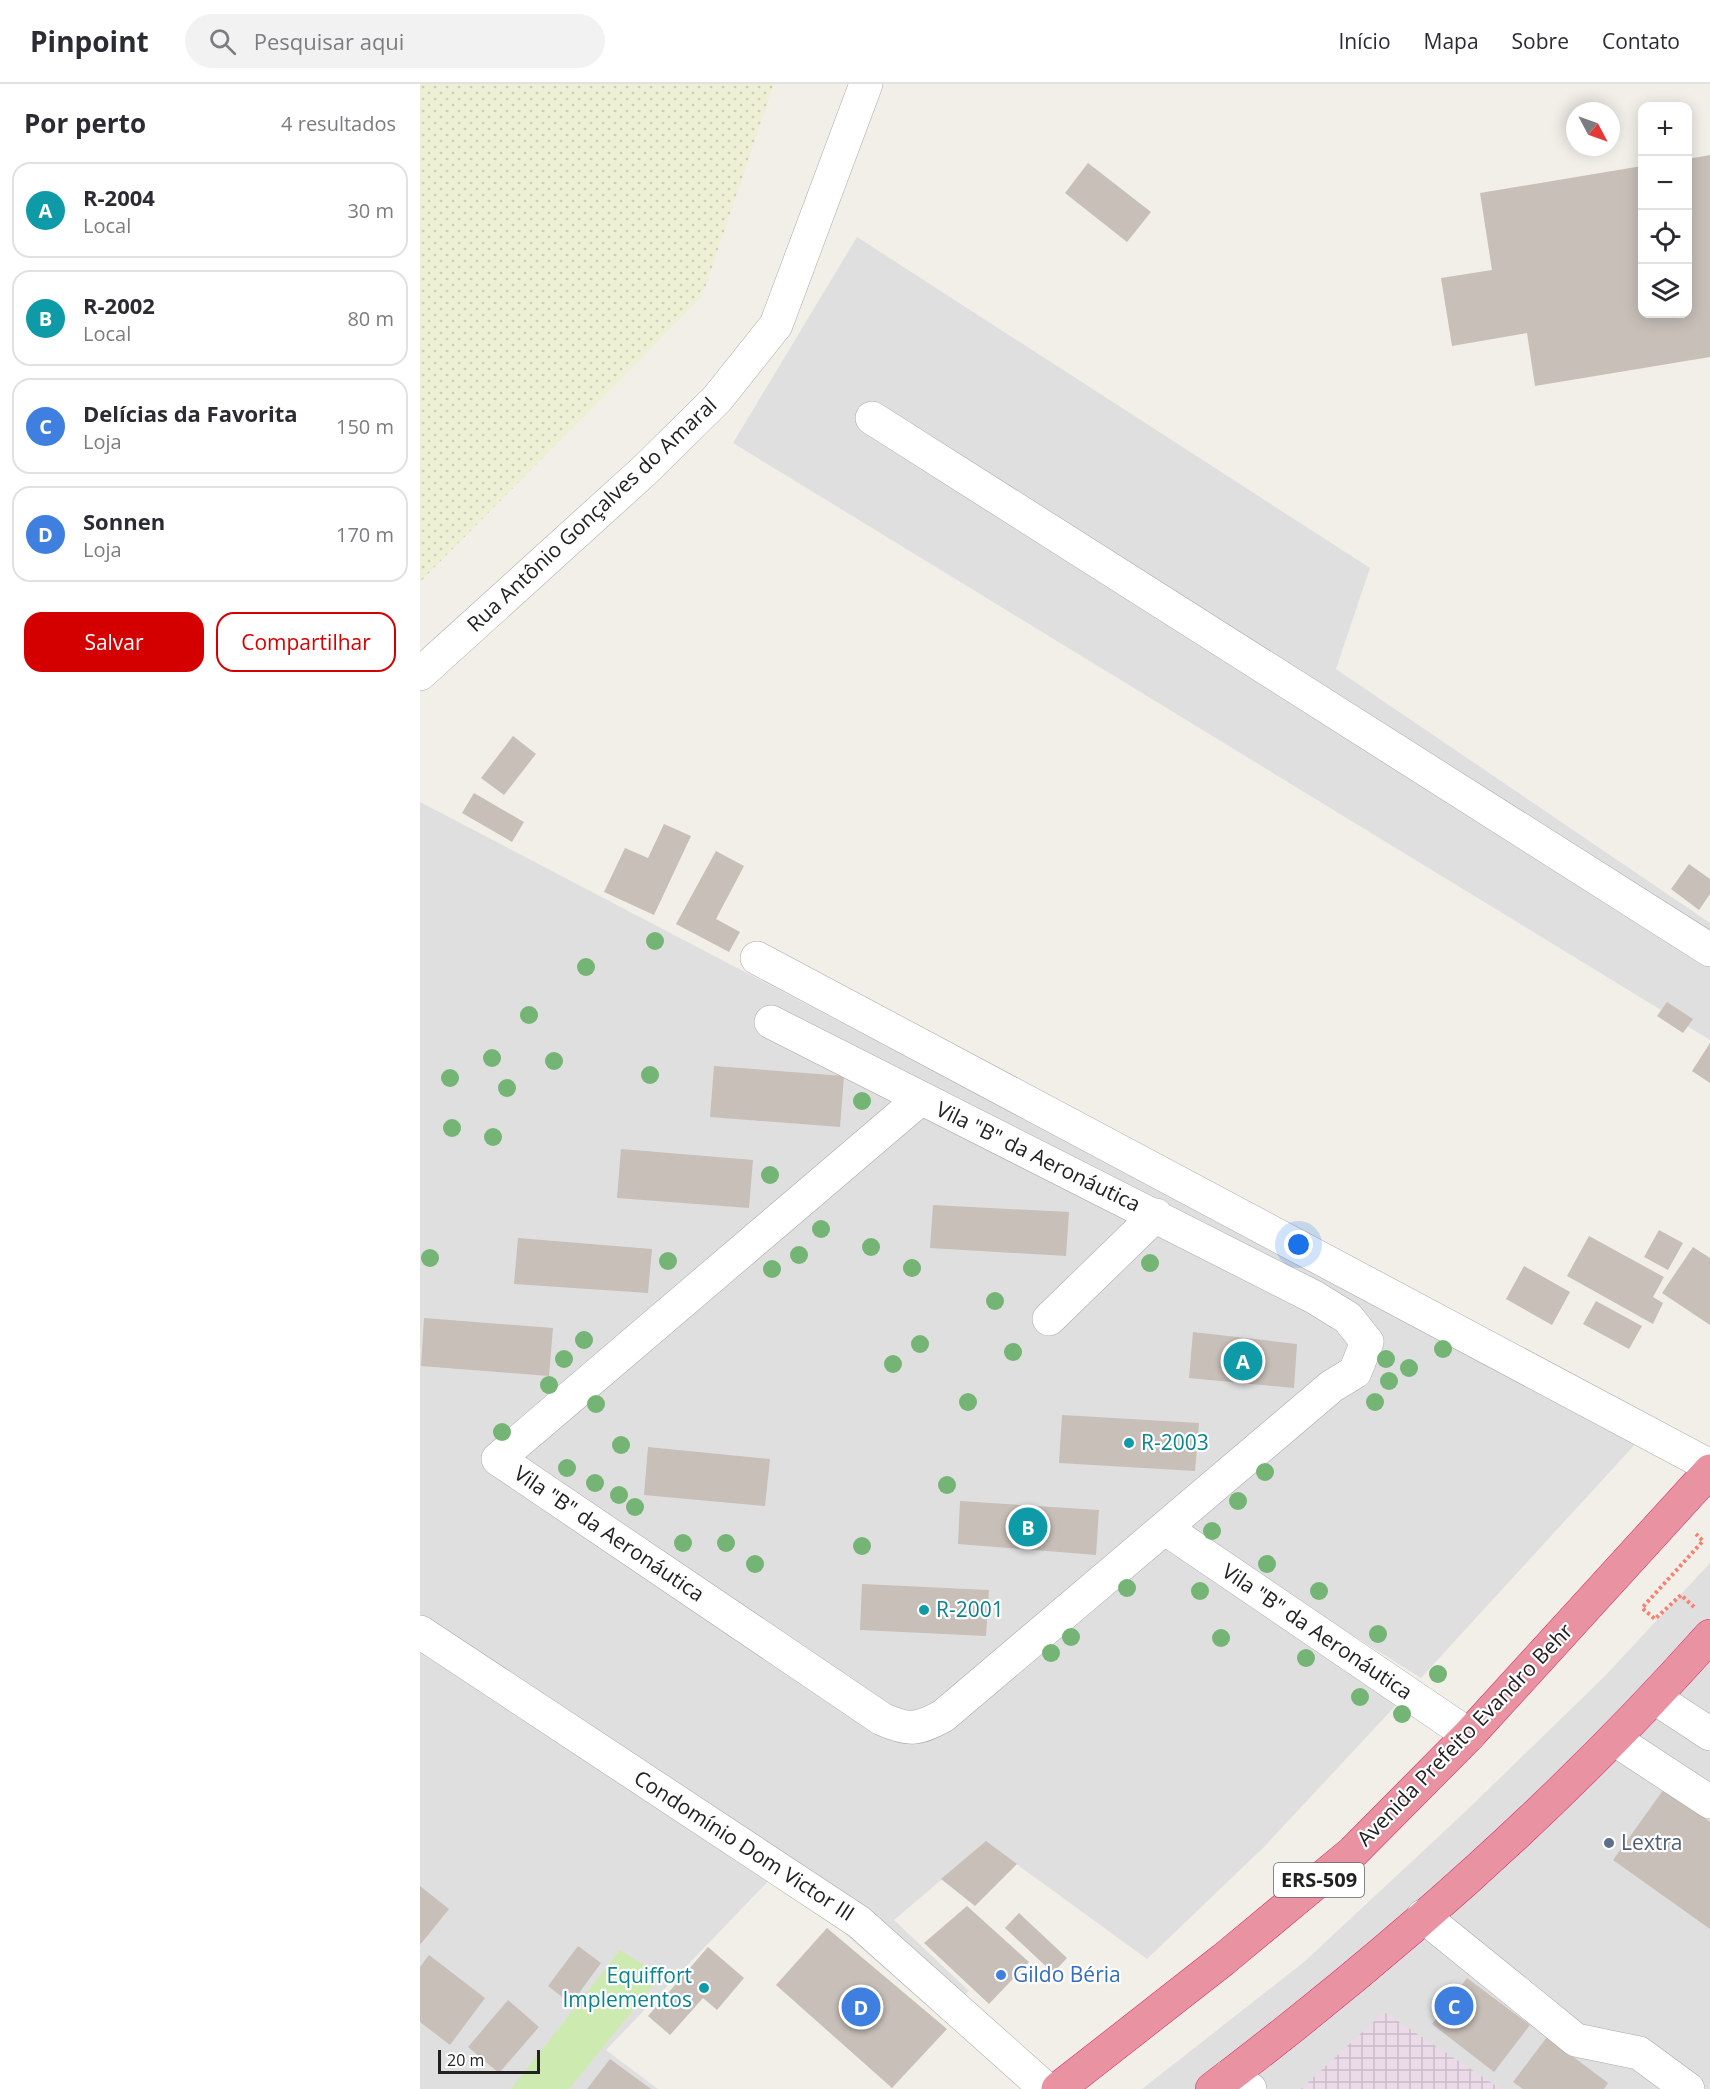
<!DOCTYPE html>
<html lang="pt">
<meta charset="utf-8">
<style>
:root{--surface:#fff;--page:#f2f2f3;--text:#2b2b33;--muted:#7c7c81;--line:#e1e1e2;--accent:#d40000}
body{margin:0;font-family:"Open Sans",sans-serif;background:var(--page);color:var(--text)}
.controls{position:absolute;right:18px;top:18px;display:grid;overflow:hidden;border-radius:12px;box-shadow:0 3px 15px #0003}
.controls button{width:54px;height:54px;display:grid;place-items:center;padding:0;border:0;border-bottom:2px solid var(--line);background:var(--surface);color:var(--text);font:30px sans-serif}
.compass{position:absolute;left:1146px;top:18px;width:54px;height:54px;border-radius:50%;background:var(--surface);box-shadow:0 3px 15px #0003;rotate:131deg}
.scale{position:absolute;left:18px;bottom:15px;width:102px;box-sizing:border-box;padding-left:6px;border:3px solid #222;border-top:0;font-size:16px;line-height:21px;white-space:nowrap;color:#222;-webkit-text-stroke:4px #fff;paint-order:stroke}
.you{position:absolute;left:879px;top:1161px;width:21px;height:21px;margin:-15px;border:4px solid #fff;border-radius:50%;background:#1a73e8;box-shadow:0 0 0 9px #1a73e833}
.badge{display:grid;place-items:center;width:39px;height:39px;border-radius:50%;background:var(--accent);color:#fff;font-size:20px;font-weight:700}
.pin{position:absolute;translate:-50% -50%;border:3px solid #fff;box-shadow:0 2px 6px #0006}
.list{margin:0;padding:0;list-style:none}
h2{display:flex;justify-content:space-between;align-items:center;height:78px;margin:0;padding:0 24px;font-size:26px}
h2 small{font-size:20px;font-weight:400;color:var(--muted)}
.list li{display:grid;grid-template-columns:39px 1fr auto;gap:18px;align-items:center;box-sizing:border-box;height:96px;margin:0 12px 12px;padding:0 12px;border:2px solid var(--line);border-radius:18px}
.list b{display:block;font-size:22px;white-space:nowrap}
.list p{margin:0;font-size:20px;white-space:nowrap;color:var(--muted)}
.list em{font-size:20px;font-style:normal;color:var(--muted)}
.actions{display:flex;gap:12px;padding:18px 24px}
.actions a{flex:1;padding:14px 0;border:2px solid var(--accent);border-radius:18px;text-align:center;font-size:21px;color:var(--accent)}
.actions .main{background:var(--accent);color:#fff}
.icon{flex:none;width:33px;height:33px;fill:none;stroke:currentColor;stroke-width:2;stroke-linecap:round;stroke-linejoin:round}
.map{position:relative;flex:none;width:1290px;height:2005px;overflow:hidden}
header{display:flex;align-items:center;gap:36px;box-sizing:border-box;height:84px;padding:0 30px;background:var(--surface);border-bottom:2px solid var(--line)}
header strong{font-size:28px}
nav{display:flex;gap:33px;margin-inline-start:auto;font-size:21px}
.search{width:420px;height:54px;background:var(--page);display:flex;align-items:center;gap:15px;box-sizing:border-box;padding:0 21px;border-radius:33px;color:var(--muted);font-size:22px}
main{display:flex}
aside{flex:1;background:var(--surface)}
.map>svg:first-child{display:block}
</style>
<header>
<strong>Pinpoint</strong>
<div class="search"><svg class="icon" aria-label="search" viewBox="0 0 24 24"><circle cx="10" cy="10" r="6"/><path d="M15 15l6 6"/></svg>Pesquisar aqui</div>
<nav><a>Início</a><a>Mapa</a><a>Sobre</a><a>Contato</a></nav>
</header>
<main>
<aside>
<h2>Por perto<small>4 resultados</small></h2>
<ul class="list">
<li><span class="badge" style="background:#0f9aa8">A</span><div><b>R-2004</b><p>Local</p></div><em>30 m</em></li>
<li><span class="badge" style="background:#0f9aa8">B</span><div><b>R-2002</b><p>Local</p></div><em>80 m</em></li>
<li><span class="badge" style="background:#3f7fe0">C</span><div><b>Delícias da Favorita</b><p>Loja</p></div><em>150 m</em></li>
<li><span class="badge" style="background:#3f7fe0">D</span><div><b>Sonnen</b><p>Loja</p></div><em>170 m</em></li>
</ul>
<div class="actions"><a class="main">Salvar</a><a>Compartilhar</a></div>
</aside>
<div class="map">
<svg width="1290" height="2005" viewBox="0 0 1290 2005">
<defs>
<pattern id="industrial-grid" width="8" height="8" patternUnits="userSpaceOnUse" patternTransform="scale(1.5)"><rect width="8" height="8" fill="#ebdbe8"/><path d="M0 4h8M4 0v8" fill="none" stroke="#c9bcc7"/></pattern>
<pattern id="farmland-dots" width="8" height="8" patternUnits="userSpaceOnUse" patternTransform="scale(1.5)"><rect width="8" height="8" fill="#eef0d5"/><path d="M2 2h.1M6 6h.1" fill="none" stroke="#ccceb7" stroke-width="1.8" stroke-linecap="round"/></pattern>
</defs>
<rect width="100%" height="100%" fill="#f2efe9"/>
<path fill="#e0dfdf" d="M437 153 950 484 916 585 1290 839V956L313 359Z
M0 718 1219 1356 1001 1594 865 1509 979 1618 844 1763 727 1875 566 1758 474 1836 549 1907 521 1934 356 1789 186 1966 238 2005H0Z
M1290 1479V2005H722L884 1878 1047 1726 1185 1592Z"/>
<path fill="url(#industrial-grid)" d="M964 1928 1081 2005H881Z"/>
<path fill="url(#farmland-dots)" d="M0 0H354L282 213 0 498Z"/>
<path fill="#cdebb0" d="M200 1866 241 1892 149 2005H91Z"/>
<path fill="#c7bfb8" d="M1290 71V273L1115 302 1107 249 1032 262 1021 194 1072 186 1060 109 1222 82V230H1268V75Z
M668 79 731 128 707 158 645 109Z
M93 652 116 670 84 711 61 694Z
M54 709 104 738 92 758 42 729Z
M244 740 271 752 234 831 184 808 205 764 228 774Z
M296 767 324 782 296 835 320 848 309 868 256 840Z
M1269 780 1290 795V810L1279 826 1251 805Z
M1247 918 1273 935 1263 949 1237 932Z
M1290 959V999L1272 987Z
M294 982 424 992 420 1043 290 1033Z
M201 1065 333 1076 329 1124 197 1114Z
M513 1121 649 1128 646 1172 510 1164Z
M1239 1146 1263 1159 1248 1186 1224 1173Z
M1169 1152 1244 1193 1233 1213 1243 1219 1233 1240 1147 1192Z
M98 1154 232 1165 228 1209 94 1200Z
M1273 1163 1290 1174V1241L1242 1209Z
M1104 1182 1150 1208 1132 1241 1086 1215Z
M1176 1217 1222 1242 1209 1265 1163 1240Z
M4 1234 133 1244 129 1292 1 1282Z
M773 1248 877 1260 874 1304 769 1294Z
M642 1331 779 1339 775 1387 639 1379Z
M228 1363 350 1375 345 1422 224 1411Z
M540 1417 679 1426 676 1471 538 1460Z
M442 1500 569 1506 566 1552 440 1546Z
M1244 1705 1290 1738V1845L1193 1776Z
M566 1757 597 1780 555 1822 521 1795Z
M0 1802 29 1825 0 1861Z
M547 1822 609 1878 569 1920 504 1859Z
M599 1829 647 1874 633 1889 585 1844Z
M407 1844 527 1945 472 2004 356 1901Z
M158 1862 181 1879 151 1920 128 1902Z
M288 1863 324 1894 297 1926 283 1914 250 1951 228 1932Z
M9 1871 65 1914 30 1961 0 1938V1883Z
M1047 1894 1110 1941 1074 1988 1012 1940Z
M88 1916 119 1943 79 1989 48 1963Z
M1127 1953 1188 1999 1184 2005H1103L1093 1998Z
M190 1975 231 2005H167Z"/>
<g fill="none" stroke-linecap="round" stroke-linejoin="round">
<g stroke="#a9a9a9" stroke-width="34">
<path id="minor" d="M452 334 1290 866
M0 590 225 386 297 315 356 241 446 0
M337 874 1290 1382
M351 938 894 1213 928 1234 947 1258 935 1288 912 1302 523 1632C497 1646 489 1647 462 1635L78 1375 499 1016
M629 1235 736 1131
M746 1445 1049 1651
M0 1548 439 1838 626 2005
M1235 1614 1290 1650
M1194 1655 1290 1718
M1003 1832 1156 1956 1219 1969 1268 2005
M809 1992 830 2005"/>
</g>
<g stroke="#dc2a67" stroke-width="34">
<path id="highway" d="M638 2005 804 1875 933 1768 1049 1651 1290 1387
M792 2005C969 1871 1142 1718 1290 1552"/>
</g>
<path stroke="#fa8072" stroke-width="4" stroke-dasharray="3 3" stroke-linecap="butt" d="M1274 1523 1261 1511 1235 1535 1222 1524 1283 1457 1276 1450"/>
<use href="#minor" stroke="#fff" stroke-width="33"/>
<use href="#highway" stroke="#e892a2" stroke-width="33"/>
</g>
<g fill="#74b475">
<circle cx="235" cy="857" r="9"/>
<circle cx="166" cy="883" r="9"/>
<circle cx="109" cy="931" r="9"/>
<circle cx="72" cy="974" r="9"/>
<circle cx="134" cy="977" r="9"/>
<circle cx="230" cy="991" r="9"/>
<circle cx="30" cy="994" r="9"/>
<circle cx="87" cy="1004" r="9"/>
<circle cx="442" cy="1017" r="9"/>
<circle cx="32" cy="1044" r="9"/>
<circle cx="73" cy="1053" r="9"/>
<circle cx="350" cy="1091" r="9"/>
<circle cx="401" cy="1145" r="9"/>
<circle cx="451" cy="1163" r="9"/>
<circle cx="379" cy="1171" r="9"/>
<circle cx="10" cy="1174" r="9"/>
<circle cx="248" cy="1177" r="9"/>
<circle cx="730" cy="1179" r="9"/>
<circle cx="492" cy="1184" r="9"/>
<circle cx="352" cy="1185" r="9"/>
<circle cx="575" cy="1217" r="9"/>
<circle cx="164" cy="1256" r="9"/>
<circle cx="500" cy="1260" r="9"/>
<circle cx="1023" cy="1265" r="9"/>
<circle cx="593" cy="1268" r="9"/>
<circle cx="144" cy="1275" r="9"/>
<circle cx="966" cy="1275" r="9"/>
<circle cx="473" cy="1280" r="9"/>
<circle cx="989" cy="1284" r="9"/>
<circle cx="969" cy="1297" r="9"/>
<circle cx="129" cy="1301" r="9"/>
<circle cx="548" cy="1318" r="9"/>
<circle cx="955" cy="1318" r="9"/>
<circle cx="176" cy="1320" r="9"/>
<circle cx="82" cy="1348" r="9"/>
<circle cx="201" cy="1361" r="9"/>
<circle cx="147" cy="1384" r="9"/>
<circle cx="845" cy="1388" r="9"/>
<circle cx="175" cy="1399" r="9"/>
<circle cx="527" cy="1401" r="9"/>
<circle cx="199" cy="1411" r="9"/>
<circle cx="818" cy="1417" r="9"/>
<circle cx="215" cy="1423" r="9"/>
<circle cx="792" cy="1447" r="9"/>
<circle cx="263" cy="1459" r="9"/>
<circle cx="306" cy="1459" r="9"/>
<circle cx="442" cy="1462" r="9"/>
<circle cx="335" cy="1480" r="9"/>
<circle cx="847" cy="1480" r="9"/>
<circle cx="707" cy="1504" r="9"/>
<circle cx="780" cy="1507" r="9"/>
<circle cx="899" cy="1507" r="9"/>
<circle cx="958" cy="1550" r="9"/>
<circle cx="651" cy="1553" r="9"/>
<circle cx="801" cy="1554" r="9"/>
<circle cx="631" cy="1569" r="9"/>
<circle cx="886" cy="1574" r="9"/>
<circle cx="1018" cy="1590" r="9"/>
<circle cx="940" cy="1613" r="9"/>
<circle cx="982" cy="1630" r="9"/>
</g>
<g fill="#0f9aa8" stroke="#fff" stroke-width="2">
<circle cx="709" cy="1359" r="6"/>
<circle cx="504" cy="1526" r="6"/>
<circle cx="284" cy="1904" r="6"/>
</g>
<circle fill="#5c6f8a" stroke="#fff" stroke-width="2" cx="1189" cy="1759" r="6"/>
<circle fill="#3f7fe0" stroke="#fff" stroke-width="2" cx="581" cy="1891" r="6"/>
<g text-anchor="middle" stroke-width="4.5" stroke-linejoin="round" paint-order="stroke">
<rect fill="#fff" stroke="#646464" stroke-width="1.5" x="854" y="1779" width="90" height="34" rx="4.5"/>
<g font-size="20" font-weight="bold" fill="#222">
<text x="899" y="1803">ERS-509</text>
</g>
<g font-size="21" fill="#222" stroke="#fff">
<text transform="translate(172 431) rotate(-43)" y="7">Rua Antônio Gonçalves do Amaral</text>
<text transform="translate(618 1073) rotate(26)" y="7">Vila "B" da Aeronáutica</text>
<text transform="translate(189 1450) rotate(34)" y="7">Vila "B" da Aeronáutica</text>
<text transform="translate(897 1548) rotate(34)" y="7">Vila "B" da Aeronáutica</text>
<text transform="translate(1045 1651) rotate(-46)" y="7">Avenida Prefeito Evandro Behr</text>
<text transform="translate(324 1762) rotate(33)" y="7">Condomínio Dom Victor III</text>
</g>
<g font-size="21" fill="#0d838f" stroke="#fff" text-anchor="start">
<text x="721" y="1366">R-2003</text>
<text x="516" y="1533">R-2001</text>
<text x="272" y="1899" text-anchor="end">Equiffort<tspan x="272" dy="24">Implementos</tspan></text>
</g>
<g font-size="21" fill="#4e5e75" stroke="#fff" text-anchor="start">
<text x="1201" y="1766">Lextra</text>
</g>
<g font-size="21" fill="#366cbe" stroke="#fff" text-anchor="start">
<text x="593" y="1898">Gildo Béria</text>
</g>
</g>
</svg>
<div class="controls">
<button>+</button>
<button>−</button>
<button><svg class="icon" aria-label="locate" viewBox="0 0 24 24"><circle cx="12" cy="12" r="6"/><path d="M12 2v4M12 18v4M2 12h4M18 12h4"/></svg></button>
<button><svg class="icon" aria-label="layers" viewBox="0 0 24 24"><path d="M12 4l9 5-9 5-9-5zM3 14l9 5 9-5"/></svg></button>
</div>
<svg class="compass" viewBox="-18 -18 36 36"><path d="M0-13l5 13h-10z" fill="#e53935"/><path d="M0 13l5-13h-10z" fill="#7c7c81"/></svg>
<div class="scale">20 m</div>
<div class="you"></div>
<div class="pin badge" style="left:823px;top:1277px;background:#0f9aa8">A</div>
<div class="pin badge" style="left:608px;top:1443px;background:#0f9aa8">B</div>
<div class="pin badge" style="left:1034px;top:1922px;background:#3f7fe0">C</div>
<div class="pin badge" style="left:441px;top:1923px;background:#3f7fe0">D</div>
</div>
</main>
